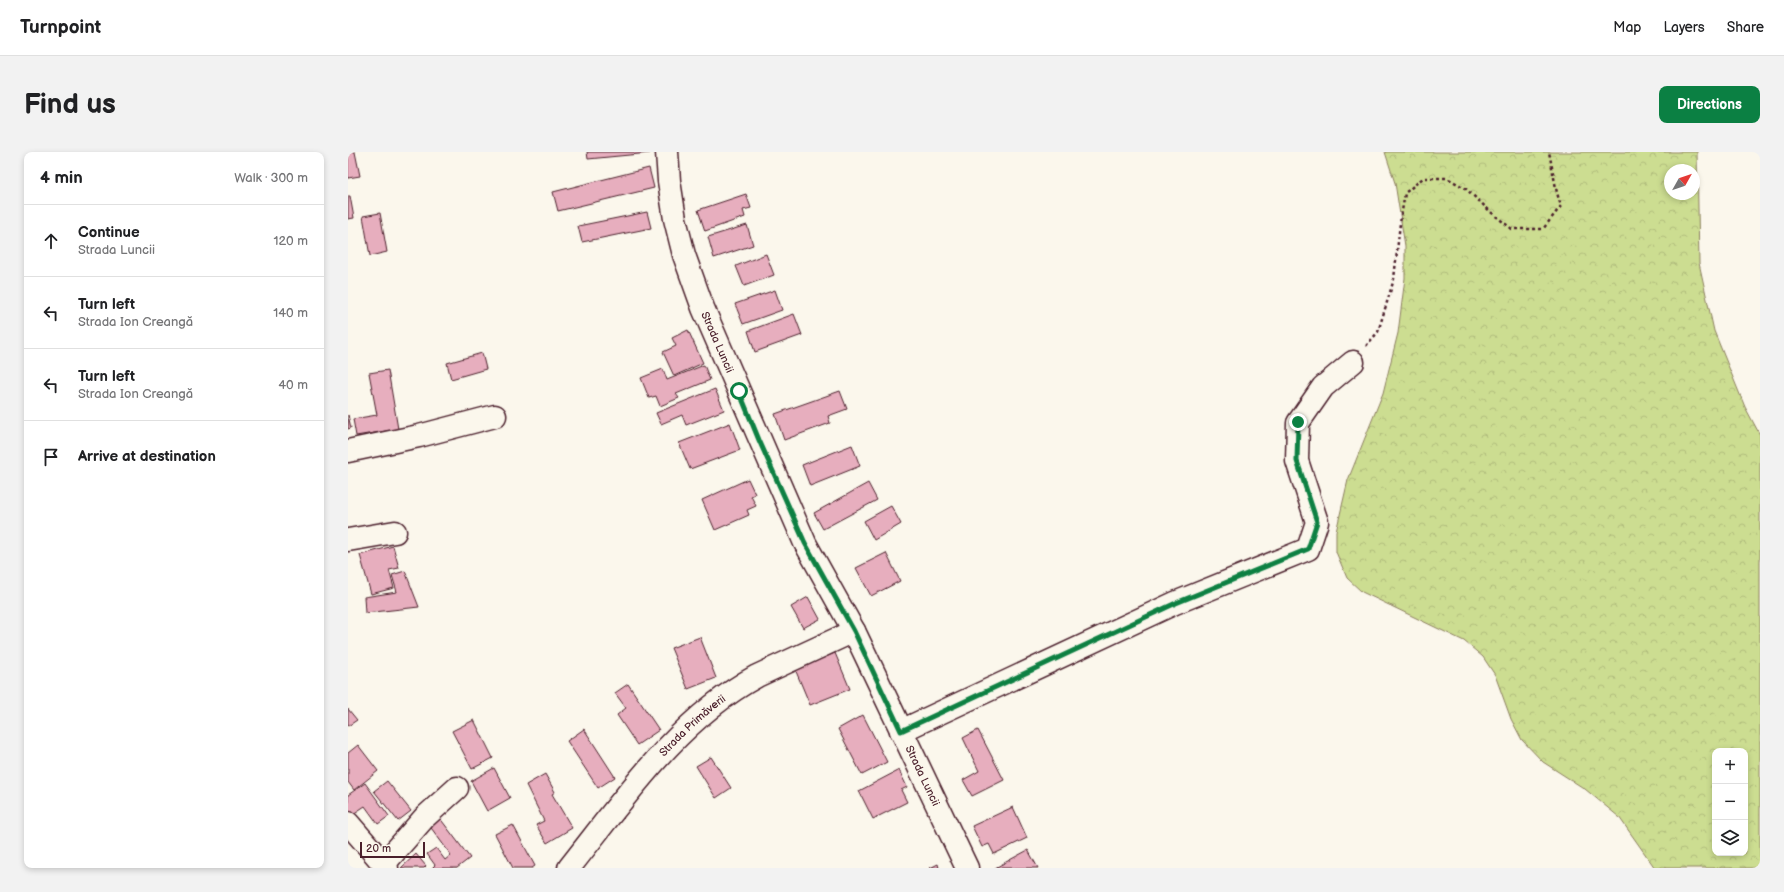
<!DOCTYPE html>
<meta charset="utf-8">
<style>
:root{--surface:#fff;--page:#f2f2f2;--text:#202124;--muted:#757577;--line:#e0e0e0;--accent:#0b8043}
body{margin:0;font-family:"Balsamiq Sans",sans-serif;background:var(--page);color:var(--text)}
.controls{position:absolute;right:12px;bottom:12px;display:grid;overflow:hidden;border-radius:8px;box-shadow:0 2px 6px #0003}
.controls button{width:36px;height:36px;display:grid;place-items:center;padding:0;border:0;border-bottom:1px solid var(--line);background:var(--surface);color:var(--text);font:20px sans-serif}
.compass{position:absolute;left:1316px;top:12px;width:36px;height:36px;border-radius:50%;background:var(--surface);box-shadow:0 2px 6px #0003;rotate:50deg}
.scale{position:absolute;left:12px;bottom:10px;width:65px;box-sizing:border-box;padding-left:4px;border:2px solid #4a1f2b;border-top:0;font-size:11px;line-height:14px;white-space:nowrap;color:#4a1f2b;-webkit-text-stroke:3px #fbf7ec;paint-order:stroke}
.stop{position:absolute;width:12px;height:12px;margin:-9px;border:3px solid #0b8043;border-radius:50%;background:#fff}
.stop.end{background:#0b8043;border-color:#fff;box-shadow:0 1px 4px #0008}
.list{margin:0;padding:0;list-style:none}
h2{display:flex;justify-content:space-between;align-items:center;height:52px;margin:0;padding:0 16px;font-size:17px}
h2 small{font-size:13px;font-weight:400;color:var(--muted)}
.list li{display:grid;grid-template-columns:26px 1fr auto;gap:12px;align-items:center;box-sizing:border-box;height:72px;padding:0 16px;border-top:1px solid var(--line)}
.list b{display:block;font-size:15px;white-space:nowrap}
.list p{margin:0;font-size:13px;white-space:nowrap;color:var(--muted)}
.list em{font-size:13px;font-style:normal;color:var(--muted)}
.icon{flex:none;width:22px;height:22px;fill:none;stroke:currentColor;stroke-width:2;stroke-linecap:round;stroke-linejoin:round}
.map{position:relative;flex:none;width:1412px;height:716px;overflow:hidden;border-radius:8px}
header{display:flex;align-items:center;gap:24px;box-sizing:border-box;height:56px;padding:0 20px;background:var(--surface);border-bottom:1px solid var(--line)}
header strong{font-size:19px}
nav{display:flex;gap:22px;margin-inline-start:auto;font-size:14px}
.intro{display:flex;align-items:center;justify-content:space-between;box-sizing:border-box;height:96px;padding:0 24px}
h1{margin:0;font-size:28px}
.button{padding:10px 18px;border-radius:8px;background:var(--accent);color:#fff;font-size:14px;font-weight:700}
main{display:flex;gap:24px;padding:0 24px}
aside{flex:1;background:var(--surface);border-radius:8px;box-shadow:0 2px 6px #0003}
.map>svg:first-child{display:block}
</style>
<header>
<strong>Turnpoint</strong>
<nav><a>Map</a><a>Layers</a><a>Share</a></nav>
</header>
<div class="intro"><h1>Find us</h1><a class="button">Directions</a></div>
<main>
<aside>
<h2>4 min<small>Walk · 300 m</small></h2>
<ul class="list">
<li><svg class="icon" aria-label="ahead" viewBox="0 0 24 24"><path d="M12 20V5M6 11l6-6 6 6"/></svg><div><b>Continue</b><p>Strada Luncii</p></div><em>120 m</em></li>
<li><svg class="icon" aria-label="left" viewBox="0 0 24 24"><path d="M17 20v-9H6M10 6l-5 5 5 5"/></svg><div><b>Turn left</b><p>Strada Ion Creangă</p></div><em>140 m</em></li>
<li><svg class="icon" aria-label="left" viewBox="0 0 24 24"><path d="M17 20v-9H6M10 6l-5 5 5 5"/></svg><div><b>Turn left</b><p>Strada Ion Creangă</p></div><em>40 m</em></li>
<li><svg class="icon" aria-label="arrive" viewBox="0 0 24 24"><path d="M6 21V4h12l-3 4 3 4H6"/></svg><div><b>Arrive at destination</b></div></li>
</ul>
</aside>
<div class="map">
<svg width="1412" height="716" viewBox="0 0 1412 716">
<defs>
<pattern id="forest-crowns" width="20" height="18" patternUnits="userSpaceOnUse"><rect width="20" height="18" fill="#ccdd91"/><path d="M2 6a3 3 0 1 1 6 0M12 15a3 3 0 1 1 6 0" fill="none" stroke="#b1bd7d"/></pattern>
</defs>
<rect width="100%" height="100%" fill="#fbf7ec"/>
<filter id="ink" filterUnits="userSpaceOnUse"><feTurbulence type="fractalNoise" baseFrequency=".025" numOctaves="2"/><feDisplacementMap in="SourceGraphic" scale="8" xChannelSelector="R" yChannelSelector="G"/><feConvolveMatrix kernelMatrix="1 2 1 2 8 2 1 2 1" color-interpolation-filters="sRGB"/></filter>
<g filter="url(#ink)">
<path fill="url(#forest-crowns)" stroke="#8b7e5e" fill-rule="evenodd" d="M1037 0H1349L1351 111 1366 179 1397 255 1412 283V716H1307L1271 665 1237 637 1195 610 1174 588 1163 567 1147 523 1135 505 1116 489 1014 440 999 426 988 400V380L1000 328 1035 241 1050 181 1057 126V94L1047 31ZM1322 18H1346V42H1322ZM1367 599H1397V701H1367Z"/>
<path fill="#e7aebe" stroke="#4a1f2b" d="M0 0H7L12 24 0 26Z
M239 0H302V1L240 7Z
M301 16 306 36 210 59 205 40Z
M398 42 403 56 395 58 397 65 357 79 350 58Z
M0 44H2L6 66 0 67Z
M299 60 303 76 234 90 230 74Z
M32 61 39 100 22 104 15 64Z
M399 73 405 93 366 106 360 85Z
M418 102 426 123 396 134 388 114Z
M427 138 434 158 395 172 387 152Z
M446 162 454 183 407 200 400 179Z
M340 178 355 211 326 224 315 200 328 194 324 186Z
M134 201 138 217 103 227 99 211Z
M356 213 362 228 328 242 331 246 312 254 308 244 301 246 293 226 315 217 319 228Z
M40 218 50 277 8 284 5 267 29 263 21 221Z
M367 237 376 258 338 273 334 263 313 272 308 261Z
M492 239 499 257 480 264 482 271 436 288 427 262Z
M0 263 3 276 0 277Z
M382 271 392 298 342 317 331 291Z
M504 293 512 314 462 334 454 313Z
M400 327 407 342 403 344 408 354 399 358 401 363 367 378 354 348Z
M520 331 529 348 475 377 466 361Z
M543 354 553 372 526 388 516 369Z
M45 394 51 416 41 418 46 436 23 442 12 403Z
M538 401 552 429 523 444 508 416Z
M57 419 71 455 17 461 16 445 49 440 44 423Z
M460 445 472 467 455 476 443 455Z
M352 485 368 526 340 537 323 496Z
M487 501 502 537 462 553 447 517Z
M280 532 311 578 289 593 269 563 278 556 267 541Z
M0 557 9 568 0 574Z
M515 563 539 610 514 623 490 577Z
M126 568 145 606 124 617 104 579Z
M236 577 267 625 250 636 219 589Z
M630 578 656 628 624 644 615 628 631 619 615 586Z
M10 593 30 619 6 638 0 630V601Z
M363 605 383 636 368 646 348 614Z
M146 616 162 646 139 659 123 629Z
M551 618 559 635 553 638 559 650 525 667 511 639Z
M197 622 207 640 204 642 224 676 199 691 188 673 196 669 178 633Z
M39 629 63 659 50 669 26 639Z
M17 631 41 664 30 672 17 654 2 664 0 662V643Z
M665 655 679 686 646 702 641 692 634 695 624 674Z
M88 661 122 706 109 716H84L87 713 79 702 88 696 97 708 103 703 78 669Z
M165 673 187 714 184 716H165L147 682Z
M680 698 690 716H647Z
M68 702 78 714 76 716H53Z
M590 712 591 716H582Z"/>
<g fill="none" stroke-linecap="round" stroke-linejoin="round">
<g stroke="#4a1f2b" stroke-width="25">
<g id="minor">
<path d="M0 299 71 284 147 264"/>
<path d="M0 388 47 380"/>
<path d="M553 579 827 451 960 397 969 370 949 309 950 271 975 235 1005 210"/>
<path d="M0 671 39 716"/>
<path d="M36 712 77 665 109 636"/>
<path id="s1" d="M221 716C276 647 330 567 409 524L506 479"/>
</g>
</g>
<g stroke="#4a1f2b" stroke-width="25">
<g id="major">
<path id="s2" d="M319 0 321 29 327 67 336 103 355 156 457 391 506 479 619 716"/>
</g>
</g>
<path stroke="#4a1f2b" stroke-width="2.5" stroke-dasharray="3 3" stroke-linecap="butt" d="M1018 194 1030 180 1046 127 1052 71 1057 41 1075 26H1099L1117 36 1144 61 1164 77H1195L1213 54 1209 41 1201 0"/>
<use href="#minor" stroke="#fbf7ec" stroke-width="22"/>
<use href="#major" stroke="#fbf7ec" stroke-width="22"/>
</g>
</g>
<g fill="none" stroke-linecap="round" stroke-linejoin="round" filter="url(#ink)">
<path stroke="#0b8043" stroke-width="5" d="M391 239 411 288 457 391 506 479 553 579 828 451 960 397 969 370 949 309 950 270"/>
</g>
<g text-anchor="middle" stroke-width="3" stroke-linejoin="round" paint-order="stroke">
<g font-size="11" fill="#4a1f2b" stroke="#fbf7ec">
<text dy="4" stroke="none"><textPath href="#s2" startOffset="198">Strada Luncii</textPath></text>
<text dy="4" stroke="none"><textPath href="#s1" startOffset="189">Strada Primăverii</textPath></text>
<text dy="4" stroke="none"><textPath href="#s2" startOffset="678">Strada Luncii</textPath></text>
</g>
</g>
</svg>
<div class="controls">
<button>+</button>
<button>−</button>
<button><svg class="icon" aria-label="layers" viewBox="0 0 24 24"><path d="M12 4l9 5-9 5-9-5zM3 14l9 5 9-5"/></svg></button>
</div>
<svg class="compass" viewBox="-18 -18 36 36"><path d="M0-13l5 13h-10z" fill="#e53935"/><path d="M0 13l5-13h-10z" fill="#757577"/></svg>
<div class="scale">20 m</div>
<div class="stop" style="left:391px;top:239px"></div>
<div class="stop end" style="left:950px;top:270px"></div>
</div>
</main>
